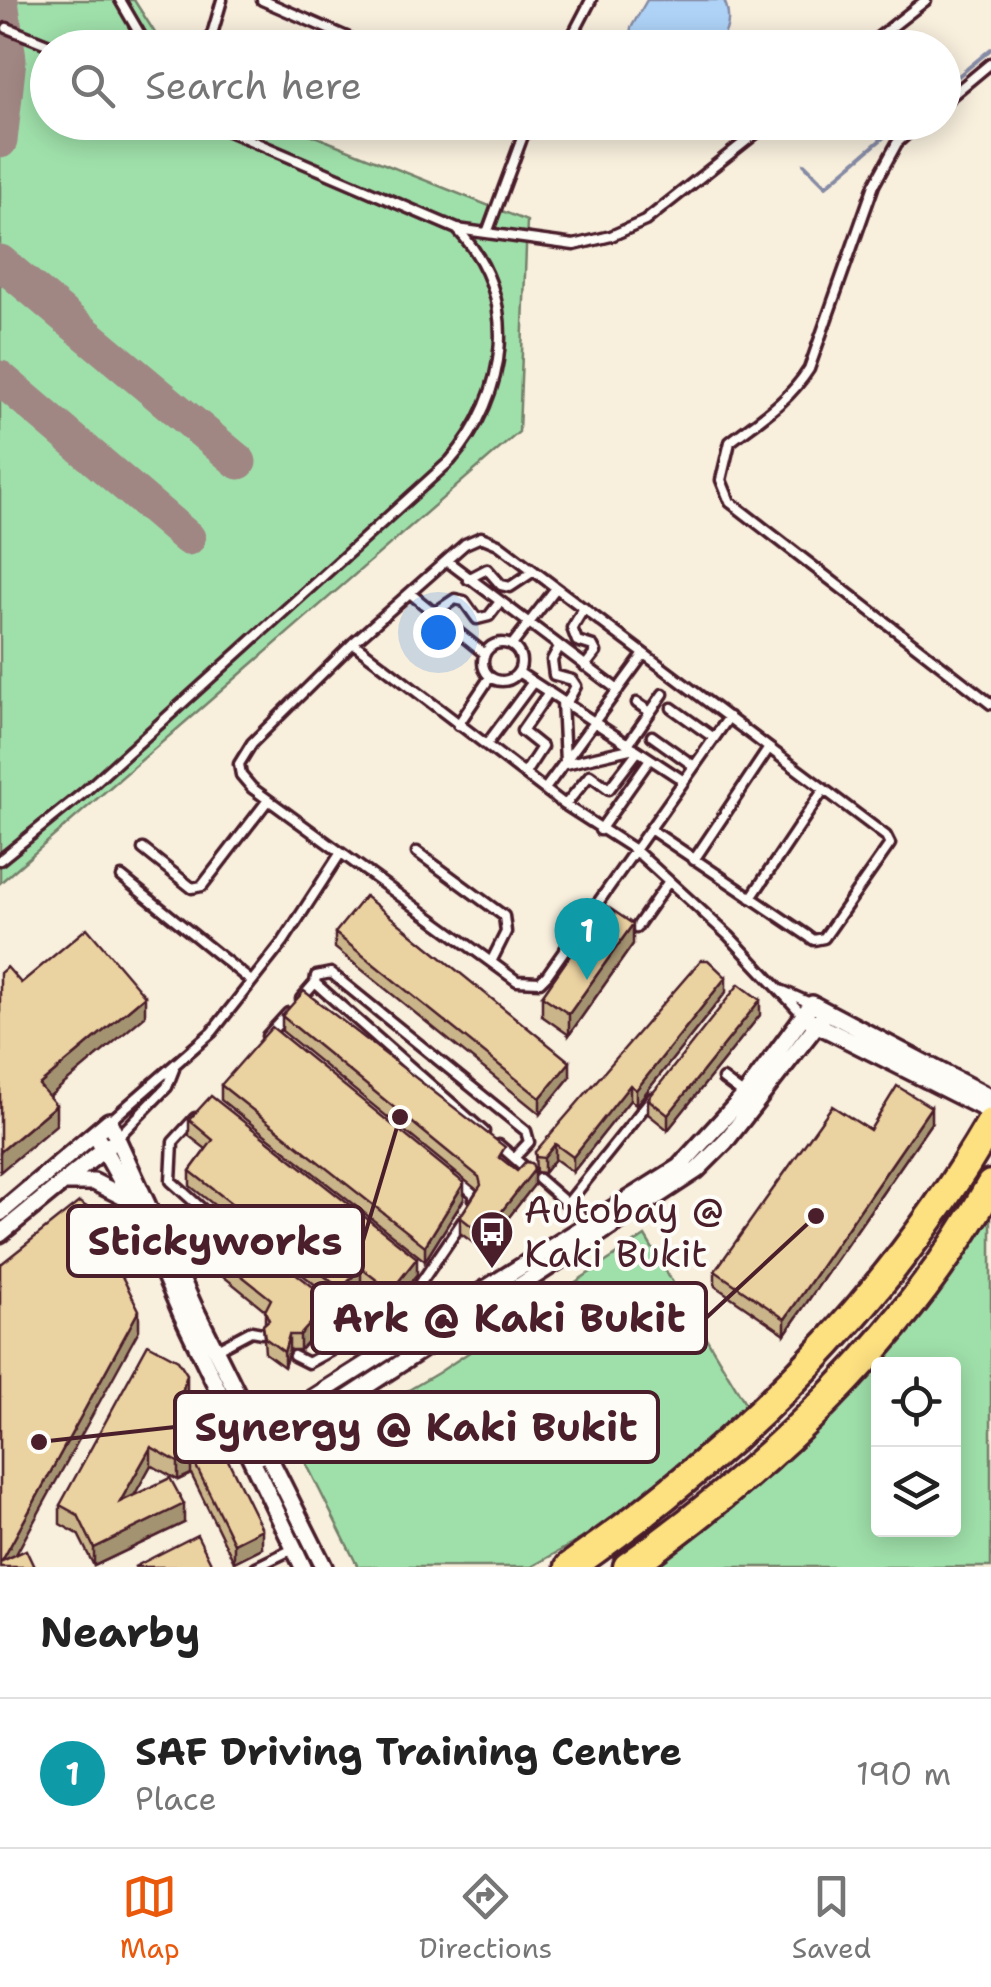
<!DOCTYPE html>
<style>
:root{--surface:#fff;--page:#f2f2f2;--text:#222;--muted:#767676;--line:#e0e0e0;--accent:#ea580c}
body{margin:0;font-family:"Shantell Sans",sans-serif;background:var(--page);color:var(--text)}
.controls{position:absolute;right:30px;bottom:30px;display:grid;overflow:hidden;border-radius:10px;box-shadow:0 5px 25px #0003}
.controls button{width:90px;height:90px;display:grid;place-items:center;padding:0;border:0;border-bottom:2px solid var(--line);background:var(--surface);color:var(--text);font:50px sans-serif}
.you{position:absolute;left:438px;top:632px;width:35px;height:35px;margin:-25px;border:8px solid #fff;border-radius:50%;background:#1a73e8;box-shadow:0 0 0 15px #1a73e833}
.badge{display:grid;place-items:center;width:65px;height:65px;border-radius:50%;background:var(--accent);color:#fff;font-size:32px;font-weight:700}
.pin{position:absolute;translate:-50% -82px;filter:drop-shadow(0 2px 5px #0008)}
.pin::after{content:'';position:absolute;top:52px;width:35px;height:30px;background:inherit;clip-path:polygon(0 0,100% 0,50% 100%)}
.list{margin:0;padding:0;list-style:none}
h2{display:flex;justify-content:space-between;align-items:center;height:130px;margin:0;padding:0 40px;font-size:42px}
h2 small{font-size:32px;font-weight:400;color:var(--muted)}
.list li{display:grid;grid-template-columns:65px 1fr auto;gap:30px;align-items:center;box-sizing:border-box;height:150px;padding:0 40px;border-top:2px solid var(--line)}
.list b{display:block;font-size:38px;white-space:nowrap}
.list p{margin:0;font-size:32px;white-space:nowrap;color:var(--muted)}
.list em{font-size:32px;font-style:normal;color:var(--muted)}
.icon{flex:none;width:55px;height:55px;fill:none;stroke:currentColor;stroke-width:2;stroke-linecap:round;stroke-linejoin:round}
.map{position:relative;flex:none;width:991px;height:1567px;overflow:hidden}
.search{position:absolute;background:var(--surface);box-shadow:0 5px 25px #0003;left:30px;right:30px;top:30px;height:110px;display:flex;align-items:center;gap:25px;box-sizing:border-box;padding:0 35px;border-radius:55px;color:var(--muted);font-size:38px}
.sheet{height:280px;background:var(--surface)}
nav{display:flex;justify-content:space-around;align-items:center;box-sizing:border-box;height:140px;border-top:2px solid var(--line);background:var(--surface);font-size:28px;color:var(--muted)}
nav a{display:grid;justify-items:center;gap:5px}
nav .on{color:var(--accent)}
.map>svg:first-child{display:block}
</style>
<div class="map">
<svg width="991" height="1567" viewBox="0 0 991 1567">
<rect width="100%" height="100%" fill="#f8efdd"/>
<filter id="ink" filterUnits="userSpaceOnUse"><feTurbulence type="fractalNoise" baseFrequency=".01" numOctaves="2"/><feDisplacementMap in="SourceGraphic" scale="20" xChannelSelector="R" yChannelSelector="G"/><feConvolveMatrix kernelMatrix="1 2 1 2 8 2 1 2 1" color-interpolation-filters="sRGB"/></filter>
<g filter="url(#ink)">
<path fill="#9fe0aa" stroke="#74806a" stroke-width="2.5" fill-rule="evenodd" d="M0 0H134L164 47 48 48V122L282 123 527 221 519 432 0 883Z
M991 1207V1567H653L776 1471 896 1345ZM878 1364H954V1530H878Z
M645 1236 747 1406 629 1512 531 1567H358L301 1453 438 1373Z"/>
<path fill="#aed3f7" stroke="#868ba5" stroke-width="2.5" d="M647 0H724C732 18 728 32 717 47H628L631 28Z"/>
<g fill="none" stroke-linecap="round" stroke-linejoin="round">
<path stroke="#868ba5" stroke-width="4" d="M944 88 991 49
M804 164 826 186 902 122"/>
<path stroke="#a18784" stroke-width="35" d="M0 141 9 59 1 0
M0 262 239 462
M0 378 188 538"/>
<g stroke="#4a1f2b" stroke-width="15">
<path id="lane" d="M120 0 148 48
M262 0 372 48
M7 28 57 48
M208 48 222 0
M566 48 591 0
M865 48 926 0
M944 102 991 63
M208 122 457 229 574 245 611 236 645 221 770 122
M920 122 897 143 874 185 809 369C787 403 761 418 730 442L721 480 730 502 991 704
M487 233 528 122
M447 561 618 690
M468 579 487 569 501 585 510 587 534 571
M411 594 485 654
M584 608 572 628 577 641 593 646 596 652 585 666
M434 613 455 599 464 601 477 619 489 616 499 603
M353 643 565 805 635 850 729 936 803 1015
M483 662a19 19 0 1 1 38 0a19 19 0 1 1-38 0Z
M512 645 556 588
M559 647 552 660 554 675 572 680 576 686 566 704
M518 672 684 781
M562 701 565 762
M637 703 650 712
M672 708 714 738
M458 725 490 677
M652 736 694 766
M487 744 533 682
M628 744 663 694
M565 764 634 748
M525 773 542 747 522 731 549 692
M545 789 644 654
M565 805 590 775 609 789 638 751
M650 829 814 940 824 938 890 844 886 836 498 544 481 537 465 544 353 643 252 743 239 764 241 775 252 788 517 981 540 982 547 975 729 717
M600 830 650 759
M143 849 192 888 202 886 268 800
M417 852 504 916 506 932 491 962
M0 860 83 793 450 461C508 394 522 297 457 229
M694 860 769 748
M122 877 251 981
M751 898 824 789
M636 928 669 881
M315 983 484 1132
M783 991 812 1004
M301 999 315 983 316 976 331 973 526 1131 529 1142 514 1158
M267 1036 288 1013
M723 1079 743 1094
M195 1118 173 1142 171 1181 211 1217
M110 1121 212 1032 283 942 340 854
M117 1138 167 1087 174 1069
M499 1145 529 1171
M456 1178 474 1194V1201
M539 1179 588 1222
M567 1204 652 1098
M174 1262 204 1239
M326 1303 364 1332
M217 1349 251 1331 262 1333
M294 1356 308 1363 385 1321 407 1303 465 1218
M256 1567 297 1547"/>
</g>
<g stroke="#4a1f2b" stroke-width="22">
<path id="street" d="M812 1022 991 1112
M95 1134 133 1202 182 1315 303 1567
M63 1182H94L130 1200
M0 1213 109 1121 195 1309 324 1567
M0 1234 109 1145
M244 1441 679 1167 745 1095 812 1004 991 1098
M253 1460 697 1170 725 1142 826 1013"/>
</g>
<g stroke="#4a1f2b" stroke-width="35">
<path id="highway" d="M570 1567C740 1448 886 1304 991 1123
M628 1567C769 1468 906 1337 991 1185"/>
</g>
<use href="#lane" stroke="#fdfcf7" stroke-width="8"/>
<use href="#street" stroke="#fdfcf7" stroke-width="15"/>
<use href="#highway" stroke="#fde080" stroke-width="28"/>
</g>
<path fill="#cab58a" stroke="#4a1f2b" stroke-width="2.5" d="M335 933 570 1077 540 1114 335 948Z
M633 944 569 1035 542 1016V996Z
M726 992 636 1105 630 1100 573 1172 555 1159 544 1173 536 1172 535 1152Z
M760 1015 668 1130 648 1114V1099Z
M282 1016 505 1162 534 1185 483 1250 460 1233V1217L477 1190 282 1031Z
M221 1085 464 1199 425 1261 221 1100Z
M189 1120 417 1274 391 1306 361 1283 341 1305 190 1186V1171L206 1149 189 1136Z
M931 1123 785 1334 715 1286V1271L870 1130Z
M210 1206 331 1316 300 1350H289L284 1367 265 1353 263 1325 265 1323V1310L213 1268V1253L216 1249 210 1243 209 1234 199 1233V1218Z
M187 1393 185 1398 219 1442 212 1455 262 1548 234 1562 191 1474 178 1480 151 1465 134 1495 184 1523 94 1566 78 1534 60 1524V1505Z"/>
<path fill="#a49371" stroke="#4a1f2b" stroke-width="2.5" d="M633 924V944L569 1035V1014Z
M726 977V992L636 1105V1090Z
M145 996V1016L39 1105V1085Z
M760 1000V1015L668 1130V1115Z
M570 1062V1077L540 1114V1098Z
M630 1085V1100L573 1172V1157Z
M56 1105V1125L0 1172V1152Z
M931 1107V1123L785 1334V1319Z
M555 1144V1159L544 1173V1158Z
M534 1170V1185L483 1250V1235Z
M464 1183V1199L425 1261V1246Z
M417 1258V1274L391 1306V1291Z
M361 1268V1283L341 1305V1289Z
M331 1301V1316L300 1350V1335Z
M139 1310V1330L9 1567 2 1561Z
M289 1335V1350L284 1367V1352Z
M187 1374V1393L181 1415V1396Z
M219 1424V1442L201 1475 198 1461Z
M151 1447V1465L120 1521V1502Z
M191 1456V1474L178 1480V1462Z
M184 1504V1523L94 1566V1548Z
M262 1529V1548L234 1562V1543Z"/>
<path fill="#ebd2a1" stroke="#4a1f2b" stroke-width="2.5" d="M365 896 570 1062 540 1098 335 933Z
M605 905 633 924 569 1014 542 996Z
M87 928 145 996 39 1085 56 1105 0 1152V973L7 967 21 983Z
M701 960H708L726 977 636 1090 630 1085 573 1157 555 1144 544 1158 536 1157 535 1152Z
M739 984 760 1000 668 1115 648 1099Z
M304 991 505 1147 499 1157 517 1171 525 1162 532 1163 534 1170 483 1235 460 1217 481 1185 479 1177 282 1016Z
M272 1027 464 1183 425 1246 221 1085Z
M897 1086 931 1107 785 1319 715 1271 832 1106 870 1130Z
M211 1096 417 1258 391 1291 361 1268 341 1289 190 1171 213 1140 189 1120Z
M79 1202 87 1207 139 1310 2 1561 26 1550 34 1567H0V1263L1 1264Z
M210 1206 331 1301 300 1335H289L284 1352 265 1338 263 1325 269 1320 265 1311 271 1299 213 1253 223 1241 210 1228 209 1219 199 1218Z
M148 1344 178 1360 187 1374 181 1396 214 1413 219 1424 198 1461 223 1450 262 1529 234 1543 191 1456 178 1462 151 1447 120 1502 170 1478 184 1504 94 1548 78 1515 60 1505Z
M197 1535 213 1567H134Z"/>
</g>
<defs>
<g id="bus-pin" transform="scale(2.25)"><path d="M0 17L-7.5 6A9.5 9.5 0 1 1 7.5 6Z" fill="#4a1f2b" stroke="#fdfcf7"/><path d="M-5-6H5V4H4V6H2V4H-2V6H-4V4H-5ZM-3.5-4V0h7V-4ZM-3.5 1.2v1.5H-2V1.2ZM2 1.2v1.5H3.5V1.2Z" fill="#fff"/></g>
</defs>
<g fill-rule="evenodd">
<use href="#bus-pin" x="492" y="1232"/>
</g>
<g text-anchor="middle" stroke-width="8" stroke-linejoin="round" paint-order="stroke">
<g font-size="38" fill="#4a1f2b" stroke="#fdfcf7" text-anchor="start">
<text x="524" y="1223">Autobay @<tspan x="524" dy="44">Kaki Bukit</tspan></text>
</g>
</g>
<path fill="none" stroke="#4a1f2b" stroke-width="4" d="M400 1117L363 1241M816 1216L706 1318M39 1442L175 1427"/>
<g fill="#4a1f2b" stroke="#fdfcf7" stroke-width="4">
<circle cx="400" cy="1117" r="10"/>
<circle cx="816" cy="1216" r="10"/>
<circle cx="39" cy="1442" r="10"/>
</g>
<g fill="#fdfcf7" stroke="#4a1f2b" stroke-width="4">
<rect x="68" y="1206" width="295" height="70" rx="10"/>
<rect x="312" y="1283" width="394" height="70" rx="10"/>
<rect x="175" y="1392" width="483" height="70" rx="10"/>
</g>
<g font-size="40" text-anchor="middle" font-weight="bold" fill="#4a1f2b">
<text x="215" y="1255">Stickyworks</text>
<text x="509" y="1332">Ark @ Kaki Bukit</text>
<text x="416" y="1441">Synergy @ Kaki Bukit</text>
</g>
</svg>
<div class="controls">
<button><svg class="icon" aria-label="locate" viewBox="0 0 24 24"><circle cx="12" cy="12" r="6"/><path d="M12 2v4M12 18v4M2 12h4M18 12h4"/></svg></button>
<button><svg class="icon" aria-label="layers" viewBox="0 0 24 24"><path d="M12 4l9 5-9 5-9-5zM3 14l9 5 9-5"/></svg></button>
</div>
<div class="you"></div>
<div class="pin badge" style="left:587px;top:980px;background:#0f9aa8">1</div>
<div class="search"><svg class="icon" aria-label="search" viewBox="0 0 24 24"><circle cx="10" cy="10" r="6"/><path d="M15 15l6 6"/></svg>Search here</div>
</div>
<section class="sheet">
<h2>Nearby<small></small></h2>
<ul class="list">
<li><span class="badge" style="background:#0f9aa8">1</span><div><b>SAF Driving Training Centre</b><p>Place</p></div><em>190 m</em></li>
</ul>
</section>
<nav>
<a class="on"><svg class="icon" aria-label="map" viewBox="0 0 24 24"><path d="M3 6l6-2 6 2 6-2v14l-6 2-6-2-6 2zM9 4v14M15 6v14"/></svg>Map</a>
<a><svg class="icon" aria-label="directions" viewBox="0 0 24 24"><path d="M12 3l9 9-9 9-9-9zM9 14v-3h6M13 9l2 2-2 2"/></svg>Directions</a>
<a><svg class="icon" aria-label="saved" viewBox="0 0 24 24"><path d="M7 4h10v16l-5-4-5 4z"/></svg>Saved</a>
</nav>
